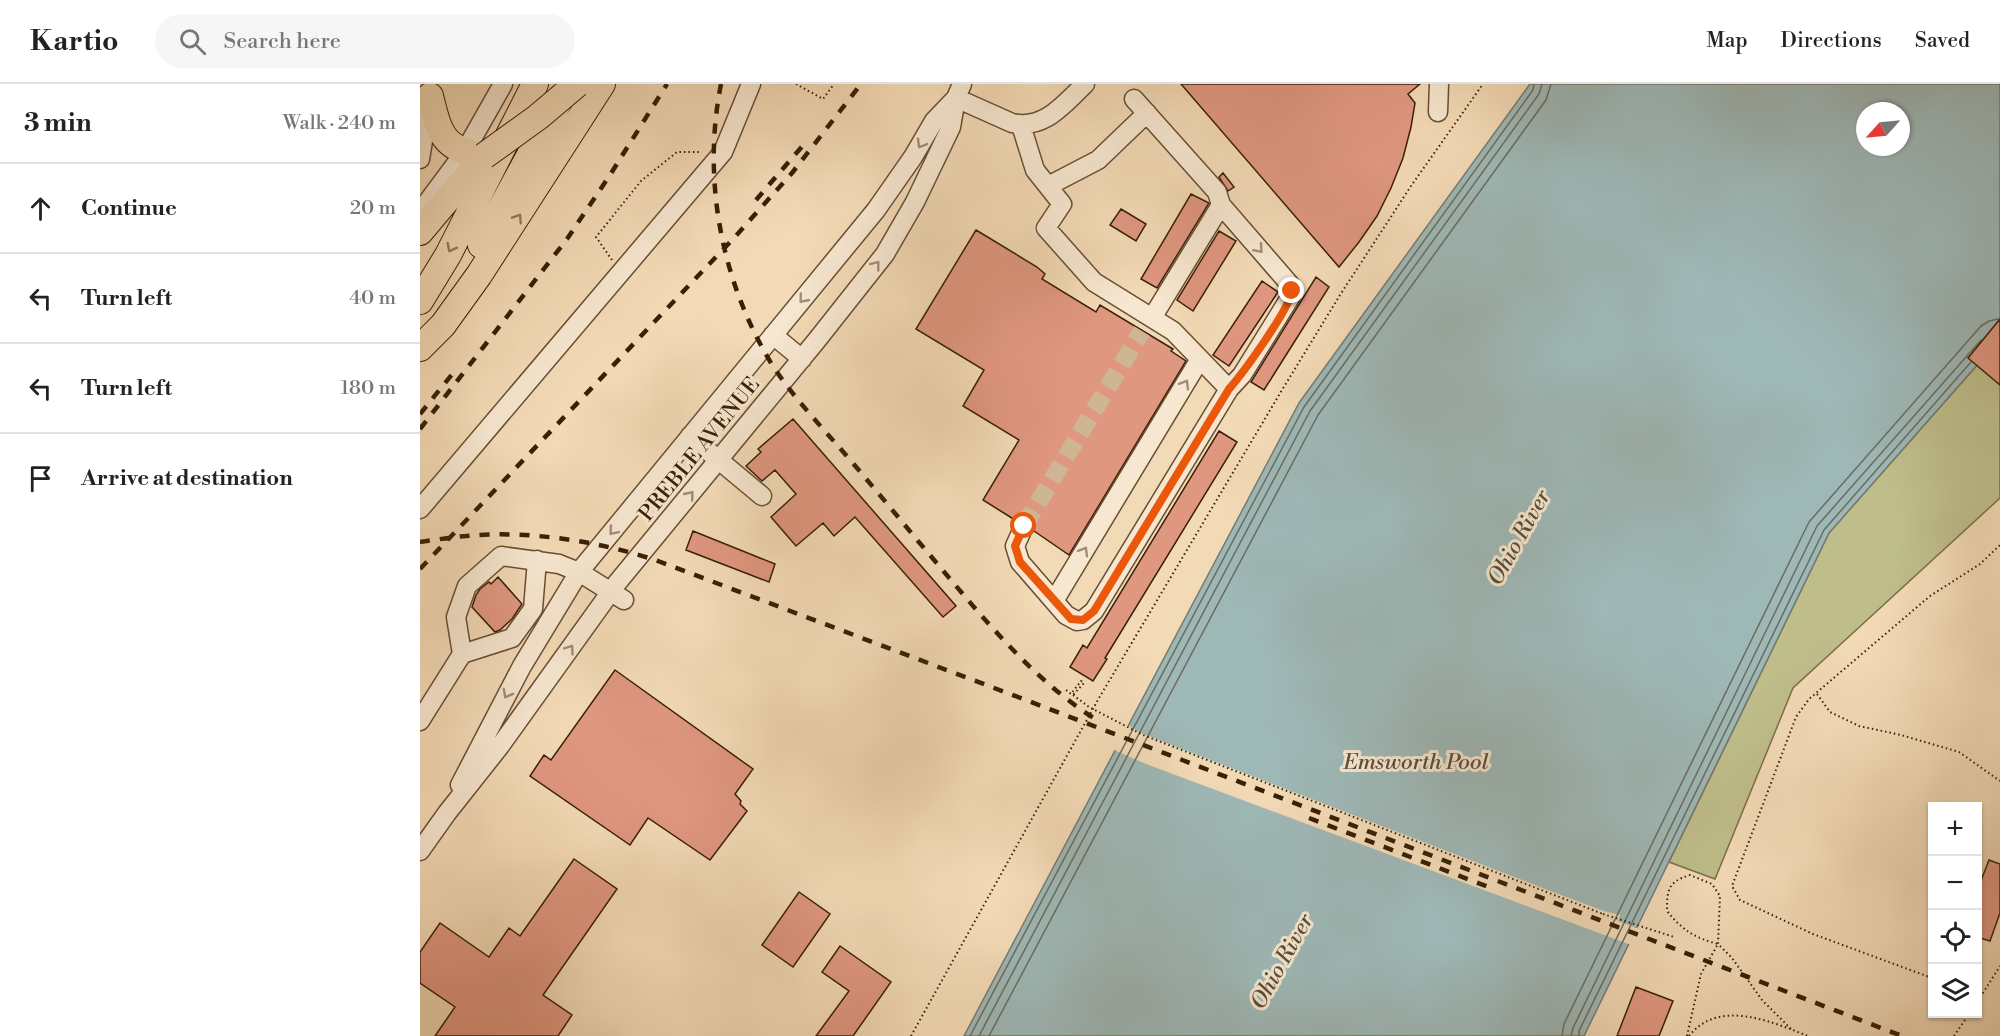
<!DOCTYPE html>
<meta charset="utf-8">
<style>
:root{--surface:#fff;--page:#f6f6f6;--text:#222;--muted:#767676;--line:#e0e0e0}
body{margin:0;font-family:"Libre Bodoni",serif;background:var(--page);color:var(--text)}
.controls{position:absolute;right:18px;bottom:18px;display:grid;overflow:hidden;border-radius:0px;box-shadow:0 2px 4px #0004}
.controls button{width:54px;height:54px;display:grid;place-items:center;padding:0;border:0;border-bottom:2px solid var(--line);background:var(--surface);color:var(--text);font:30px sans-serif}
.compass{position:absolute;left:1436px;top:18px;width:54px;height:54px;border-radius:50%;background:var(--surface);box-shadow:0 2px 4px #0004;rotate:243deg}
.stop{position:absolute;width:18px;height:18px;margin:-14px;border:4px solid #ea580c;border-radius:50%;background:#fff}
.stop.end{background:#ea580c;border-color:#fff;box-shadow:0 2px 6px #0008}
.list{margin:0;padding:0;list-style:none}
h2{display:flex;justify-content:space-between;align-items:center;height:78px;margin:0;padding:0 24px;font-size:26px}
h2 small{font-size:20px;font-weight:400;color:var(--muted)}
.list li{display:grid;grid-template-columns:39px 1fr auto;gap:18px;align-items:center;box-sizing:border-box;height:90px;padding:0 24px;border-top:2px solid var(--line)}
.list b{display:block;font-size:22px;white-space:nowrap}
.list em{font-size:20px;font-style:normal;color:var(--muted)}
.icon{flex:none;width:33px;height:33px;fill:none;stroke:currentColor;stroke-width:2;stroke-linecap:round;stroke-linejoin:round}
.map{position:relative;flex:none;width:1580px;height:952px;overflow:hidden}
header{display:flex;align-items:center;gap:36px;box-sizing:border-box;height:84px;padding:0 30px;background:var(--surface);border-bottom:2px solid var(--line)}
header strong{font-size:28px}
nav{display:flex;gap:33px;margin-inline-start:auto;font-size:21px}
.search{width:420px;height:54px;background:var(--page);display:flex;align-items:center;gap:15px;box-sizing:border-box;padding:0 21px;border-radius:33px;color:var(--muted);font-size:22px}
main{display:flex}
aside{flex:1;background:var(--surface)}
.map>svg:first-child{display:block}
</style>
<header>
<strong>Kartio</strong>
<div class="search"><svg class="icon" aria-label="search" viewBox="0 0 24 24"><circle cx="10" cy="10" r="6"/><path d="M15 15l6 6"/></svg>Search here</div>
<nav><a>Map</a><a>Directions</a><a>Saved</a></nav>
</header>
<main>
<aside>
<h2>3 min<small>Walk · 240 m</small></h2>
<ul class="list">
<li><svg class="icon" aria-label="ahead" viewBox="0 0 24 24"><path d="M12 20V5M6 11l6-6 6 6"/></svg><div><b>Continue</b></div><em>20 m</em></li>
<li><svg class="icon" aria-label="left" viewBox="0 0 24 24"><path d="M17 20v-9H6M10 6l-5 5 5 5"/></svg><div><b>Turn left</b></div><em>40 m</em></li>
<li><svg class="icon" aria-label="left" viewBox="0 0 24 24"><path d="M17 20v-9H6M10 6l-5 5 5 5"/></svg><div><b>Turn left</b></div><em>180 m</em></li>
<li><svg class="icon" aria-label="arrive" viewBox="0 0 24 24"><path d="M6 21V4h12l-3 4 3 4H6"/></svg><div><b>Arrive at destination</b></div></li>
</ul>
</aside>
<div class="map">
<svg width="1580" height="952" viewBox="0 0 1580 952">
<rect width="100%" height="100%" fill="#f3dab6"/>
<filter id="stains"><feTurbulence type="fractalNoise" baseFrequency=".00333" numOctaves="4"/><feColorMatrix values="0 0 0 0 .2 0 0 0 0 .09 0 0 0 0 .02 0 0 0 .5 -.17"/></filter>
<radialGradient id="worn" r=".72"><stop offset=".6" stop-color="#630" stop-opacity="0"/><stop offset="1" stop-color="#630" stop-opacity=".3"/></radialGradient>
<path fill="#bfbe8b" stroke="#7c6e48" stroke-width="1.5" d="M1580 255V414L1373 604 1295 795 1249 778 1409 449Z"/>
<path fill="#9eb8b7" stroke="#757b70" stroke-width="1.5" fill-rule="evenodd" d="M1110 0H1580V255L1409 449 1164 952H544L879 319ZM1445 27H1481V63H1445Z"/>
<path fill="#f3dab6" d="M705 640 723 650 1133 808 1184 827 1200 831 1198 837 1219 845 1211 861 726 680 692 665Z"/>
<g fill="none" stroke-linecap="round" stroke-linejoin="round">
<path stroke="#6b6c5e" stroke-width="1.5" d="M550 952 884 323 1113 6 1114 0
M559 952 890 327 1119 10 1122 0
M569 952 898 331 1126 16 1131 0
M1142 952 1144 940 1389 438 1561 242 1569 237 1578 235
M1151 952 1153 944 1397 442 1561 256
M1159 952V947L1404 446 1551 278"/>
</g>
<path fill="#e09780" stroke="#381f06" stroke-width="1.5" d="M761 0H1000L988 10 995 19 991 43 983 74 971 104 957 132 939 158 919 183Z
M803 89 814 103 808 107 799 93Z
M771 110 789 119 737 204 721 195Z
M701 125 726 140 716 157 690 141Z
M556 146 617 183 625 190 622 195 676 228 680 221 753 265 751 267 766 277 649 471 614 447 615 440 609 432 602 431 595 436 563 416 599 356 543 322 564 286 496 245Z
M799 147 816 157 773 227 757 216Z
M896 193 909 203 844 306 831 298Z
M842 197 858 208 809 282 793 271Z
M1580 235V301L1548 274Z
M373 335 536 522 523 533 435 433 414 452 403 439 376 462 351 433 376 410 355 386 342 397 326 382 341 368 338 365Z
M799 347 817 358 685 574 687 575 673 597 650 583 663 561 667 564Z
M273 447 355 480 349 498 266 466Z
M78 493 102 520 92 535 80 546 75 548 52 523 56 511 60 505 69 498 71 500Z
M195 586 333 685 315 710 321 717 320 720 327 727 290 776 228 734 210 761 110 692 124 671 131 676Z
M154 775 197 805 123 911 152 931 138 952H15L35 923 0 899V868L20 839 69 873 89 844 100 852Z
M1569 776 1580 780V829L1570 857 1557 853V807Z
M379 808 410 830 373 883 342 861Z
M420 862 471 898 433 952H396L429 907 402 888Z
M1216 903 1253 917 1239 952H1197Z"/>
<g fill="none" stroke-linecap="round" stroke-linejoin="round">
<path stroke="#ceb593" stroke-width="18" stroke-dasharray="18 9" stroke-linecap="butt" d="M604 442 722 247"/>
<g stroke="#674e32" stroke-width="21">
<path id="minor" d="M536 14 592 39C624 46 643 21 665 0
M1018 28 1019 0
M601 41 615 86 642 120 626 144 674 198 753 247 809 305
M0 75 9 20
M628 102 678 76 727 29
M0 128 44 69 83 0
M732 234 801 121
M353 251 382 275
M270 352 342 412
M0 425 303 68 331 0
M604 442 595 462 600 478 646 531 657 537 663 536 674 527 809 305 822 291 871 212V202L866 196 801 121 797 108 714 15
M634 517 780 275
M42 570 92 554 113 525 117 476
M0 637 42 570 36 533 47 502 81 472 139 480 159 488 204 516
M40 701 102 582 159 488 456 126 493 73 514 37 536 14
M0 767 27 729 80 662 197 499 397 256 465 170 495 118 531 43 536 14 542 0"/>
</g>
<g stroke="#381f06" stroke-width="28">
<path id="highway" d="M0 148 64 72C23 66 19 49 10 12
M61 161 141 14
M0 217 28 171 115 0
M0 264 23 241 59 191 182 0"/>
</g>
<path stroke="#381f06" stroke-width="2" stroke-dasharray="1.5 3" stroke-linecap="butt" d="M376 0 403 15 414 0
M192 176 176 153 221 97 257 68H282
M646 606 651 610 661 597 664 599 653 611
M1397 610 1410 628 1439 642 1481 651 1539 668 1580 697
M1183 830 1254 853
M1512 894 1393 850 1320 816 1312 802 1376 633 1389 615 1510 512 1560 480 1580 461
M1558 917 1580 882
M491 952 679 614 862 306 920 211 991 102 1063 0
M1267 952 1281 890 1298 860C1275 854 1262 846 1247 827 1247 805 1248 798 1270 791L1292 800 1300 812 1298 860 1312 874 1342 916 1372 946
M1269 952C1299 914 1352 938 1388 952
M1534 952 1549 930"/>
<use href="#minor" stroke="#f7e7d0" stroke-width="18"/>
<use href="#highway" stroke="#f3dab6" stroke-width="26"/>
<path stroke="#381f06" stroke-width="4.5" stroke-dasharray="10 10" stroke-linecap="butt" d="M301 0C282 95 301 196 351 279 372 312 400 341 425 370 450 399 474 428 498 457 552 520 609 595 680 638
M336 116 385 59
M0 330 34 288
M0 345 147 155 190 91 247 0
M0 458C15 456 31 453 46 452 107 446 179 457 238 477L598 613 1482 952
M0 485 313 155 372 89 441 0
M889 734 1071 804"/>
<g stroke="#381f06" stroke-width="28" stroke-linecap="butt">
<path id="highway-bridge" d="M64 72 118 33 157 0"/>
</g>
<path stroke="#381f06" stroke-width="2" stroke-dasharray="1.5 3" stroke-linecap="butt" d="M653 611 669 623 723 651 1183 830"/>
<use href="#highway-bridge" stroke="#f3dab6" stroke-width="26"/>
</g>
<defs><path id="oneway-chevron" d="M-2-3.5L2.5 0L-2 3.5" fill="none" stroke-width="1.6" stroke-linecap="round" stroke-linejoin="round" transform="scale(1.5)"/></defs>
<g stroke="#a18d75">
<use href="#oneway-chevron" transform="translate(501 60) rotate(120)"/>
<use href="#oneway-chevron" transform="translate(839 165) rotate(49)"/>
<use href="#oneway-chevron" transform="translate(456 181) rotate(-52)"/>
<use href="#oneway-chevron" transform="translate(383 215) rotate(129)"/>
<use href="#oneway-chevron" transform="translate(765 300) rotate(-59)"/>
<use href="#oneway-chevron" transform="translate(270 411) rotate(-51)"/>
<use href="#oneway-chevron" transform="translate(193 447) rotate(130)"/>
<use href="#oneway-chevron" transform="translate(664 467) rotate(-59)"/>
<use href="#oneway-chevron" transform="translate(150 565) rotate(-54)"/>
<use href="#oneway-chevron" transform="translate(87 610) rotate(118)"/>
</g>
<g stroke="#967c5e">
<use href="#oneway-chevron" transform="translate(98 134) rotate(-57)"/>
<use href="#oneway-chevron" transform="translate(31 164) rotate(117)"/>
</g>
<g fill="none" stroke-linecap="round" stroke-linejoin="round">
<path stroke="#ea580c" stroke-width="8" d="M604 442 595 462 600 478 651 535 663 536 674 527 809 305C823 289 869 226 872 207"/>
</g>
<g text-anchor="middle" stroke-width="6" stroke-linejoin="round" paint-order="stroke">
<g font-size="21" fill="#381f06" stroke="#f7e7d0">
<text transform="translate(279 365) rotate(-51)" y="7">PREBLE AVENUE</text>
</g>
<g font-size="22" font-style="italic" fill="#574d3b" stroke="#f7e7d0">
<text transform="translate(1098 453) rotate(-61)" y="8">Ohio River</text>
<text x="996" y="685">Emsworth Pool</text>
<text transform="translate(861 877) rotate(-61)" y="8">Ohio River</text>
</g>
</g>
<rect width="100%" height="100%" filter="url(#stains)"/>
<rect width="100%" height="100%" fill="url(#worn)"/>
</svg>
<div class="controls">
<button>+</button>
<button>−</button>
<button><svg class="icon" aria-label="locate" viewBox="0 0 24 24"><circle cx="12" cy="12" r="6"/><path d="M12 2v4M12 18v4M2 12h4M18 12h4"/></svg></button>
<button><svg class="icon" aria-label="layers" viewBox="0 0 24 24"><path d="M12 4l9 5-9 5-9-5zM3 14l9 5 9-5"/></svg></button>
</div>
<svg class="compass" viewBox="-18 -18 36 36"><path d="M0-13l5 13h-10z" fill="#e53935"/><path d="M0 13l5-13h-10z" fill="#767676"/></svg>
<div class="stop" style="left:604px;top:442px"></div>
<div class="stop end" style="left:872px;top:207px"></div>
</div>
</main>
